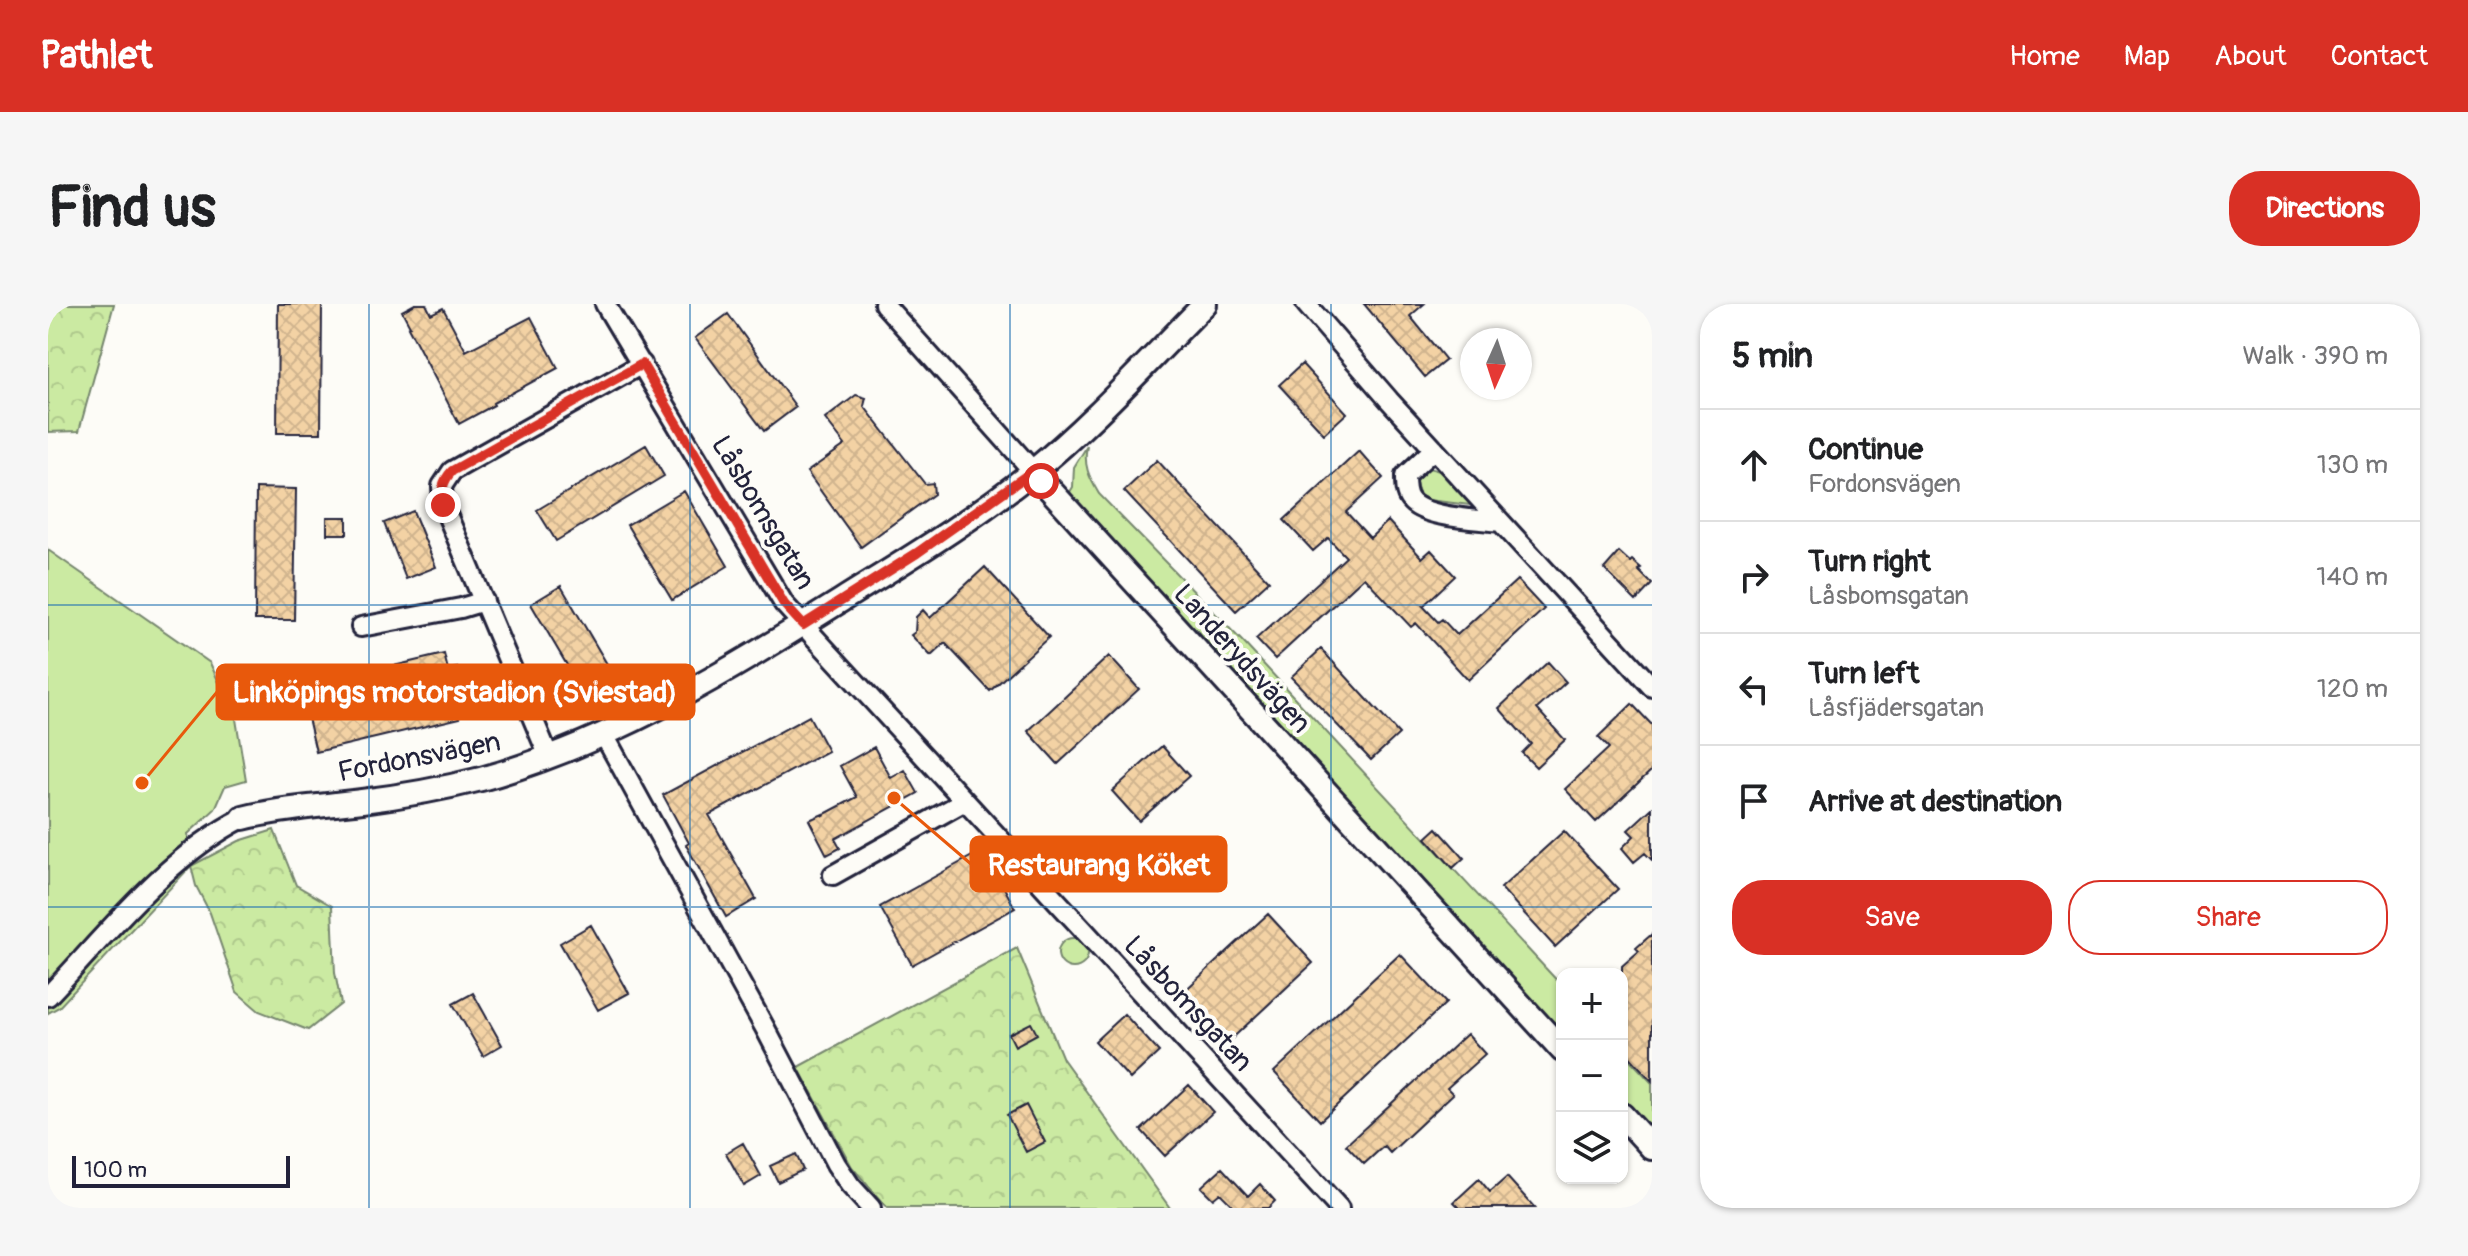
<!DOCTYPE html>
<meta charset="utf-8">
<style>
:root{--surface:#fff;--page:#f6f6f6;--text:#202124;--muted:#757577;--line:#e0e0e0;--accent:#d93025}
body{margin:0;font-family:Pangolin,sans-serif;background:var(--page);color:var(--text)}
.controls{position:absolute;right:24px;bottom:24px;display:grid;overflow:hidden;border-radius:16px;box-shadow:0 2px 6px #0004}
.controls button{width:72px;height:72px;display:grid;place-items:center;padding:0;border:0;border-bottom:2px solid var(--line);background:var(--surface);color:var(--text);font:40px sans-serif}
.compass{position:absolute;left:1412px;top:24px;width:72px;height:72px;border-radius:50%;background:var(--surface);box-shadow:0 2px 6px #0004;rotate:183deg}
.scale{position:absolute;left:24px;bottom:20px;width:218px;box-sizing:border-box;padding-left:8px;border:4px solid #22223b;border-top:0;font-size:22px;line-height:28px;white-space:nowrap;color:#22223b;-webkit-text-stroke:6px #fdfcf7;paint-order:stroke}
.stop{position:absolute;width:24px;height:24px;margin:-18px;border:6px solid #d93025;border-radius:50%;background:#fff}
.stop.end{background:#d93025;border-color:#fff;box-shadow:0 2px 8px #0008}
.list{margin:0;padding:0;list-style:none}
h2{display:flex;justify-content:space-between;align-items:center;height:104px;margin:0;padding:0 32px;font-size:34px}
h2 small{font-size:26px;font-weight:400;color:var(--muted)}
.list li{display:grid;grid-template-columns:52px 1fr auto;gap:24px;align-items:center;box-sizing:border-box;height:112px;padding:0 32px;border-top:2px solid var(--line)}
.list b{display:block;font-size:30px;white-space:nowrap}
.list p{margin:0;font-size:26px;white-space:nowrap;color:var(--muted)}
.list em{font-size:26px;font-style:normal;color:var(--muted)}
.actions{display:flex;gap:16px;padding:24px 32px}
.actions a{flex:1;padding:18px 0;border:2px solid var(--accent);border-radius:32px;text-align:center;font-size:28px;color:var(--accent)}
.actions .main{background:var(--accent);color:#fff}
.icon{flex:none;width:44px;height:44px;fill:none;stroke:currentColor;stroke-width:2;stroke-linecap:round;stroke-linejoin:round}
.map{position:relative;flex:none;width:1604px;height:904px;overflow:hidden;border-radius:32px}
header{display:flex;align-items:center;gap:48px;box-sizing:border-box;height:112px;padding:0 40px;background:var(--accent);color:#fff}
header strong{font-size:38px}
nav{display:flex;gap:44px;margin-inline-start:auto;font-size:28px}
.intro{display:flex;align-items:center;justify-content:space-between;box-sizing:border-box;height:192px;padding:0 48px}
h1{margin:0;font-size:56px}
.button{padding:20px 36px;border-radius:32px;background:var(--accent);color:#fff;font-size:28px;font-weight:700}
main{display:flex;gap:48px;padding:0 48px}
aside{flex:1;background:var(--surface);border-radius:32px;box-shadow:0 2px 6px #0004}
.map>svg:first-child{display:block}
</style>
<header>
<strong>Pathlet</strong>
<nav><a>Home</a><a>Map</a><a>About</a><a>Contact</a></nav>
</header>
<div class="intro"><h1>Find us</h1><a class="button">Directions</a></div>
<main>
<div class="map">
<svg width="1604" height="904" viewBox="0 0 1604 904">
<defs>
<pattern id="forest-crowns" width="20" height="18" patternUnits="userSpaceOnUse" patternTransform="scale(2)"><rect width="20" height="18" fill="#cbeaa2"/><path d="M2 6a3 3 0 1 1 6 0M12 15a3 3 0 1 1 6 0" fill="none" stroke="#aec88c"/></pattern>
<pattern id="building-cross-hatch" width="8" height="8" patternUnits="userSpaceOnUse" patternTransform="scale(2)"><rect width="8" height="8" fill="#f3d2a4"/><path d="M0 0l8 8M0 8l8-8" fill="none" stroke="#d0b48e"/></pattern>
</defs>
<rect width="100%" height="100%" fill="#fdfcf7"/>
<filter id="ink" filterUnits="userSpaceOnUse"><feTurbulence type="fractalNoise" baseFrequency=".0125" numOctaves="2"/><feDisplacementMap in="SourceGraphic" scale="16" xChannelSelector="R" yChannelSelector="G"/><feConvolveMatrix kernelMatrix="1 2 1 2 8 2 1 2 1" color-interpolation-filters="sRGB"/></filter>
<g filter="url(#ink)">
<path fill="#cbeaa2" stroke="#76866e" stroke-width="2" d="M1039 142C1035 161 1041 173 1051 190L1194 337 1514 682V729L1024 196 1020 191 1025 183 1026 163Z
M1381 164 1395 168 1423 199 1422 201 1380 196 1372 191 1367 177 1372 169Z
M0 246 162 359 188 415 198 476 177 482 167 505 140 530 143 562 11 703 0 709Z
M1010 649a15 15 0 1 1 30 0a15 15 0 1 1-30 0Z
M1574 747 1604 779V827L1574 795Z"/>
<path fill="url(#forest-crowns)" stroke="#76866e" stroke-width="2" d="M0 0H66L31 127 0 128Z
M226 526 248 581 284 602 287 669 293 700 260 726 211 707 189 688 162 609 148 582 143 562 191 537Z
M969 644 1015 755 1122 904H839L804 863 750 763Z"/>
<path fill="url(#building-cross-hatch)" stroke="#22223b" stroke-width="2" d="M230 0H274L273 129H229Z
M367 0H378L383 10 395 4 418 47 483 13 510 64 445 99 446 101 411 120 360 23 362 22 354 7Z
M1316 0H1376L1362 12 1398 56 1377 73Z
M680 10 748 103 716 127 647 34Z
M1254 60 1299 109 1276 130 1231 81Z
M808 91 818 94 816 102 877 180 885 179 886 190 813 243 759 168 797 141 777 115Z
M598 141 616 172 508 237 489 206Z
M1311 147 1335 174 1298 208 1322 234 1340 217 1374 254 1383 246 1407 272 1375 302 1390 318 1394 315 1409 331 1469 276 1496 305 1420 376 1368 319 1363 323 1316 273 1227 355 1208 335 1298 253 1280 234 1265 247 1236 216Z
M1109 156 1221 277 1188 307 1076 187Z
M208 184 248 185 246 316H207Z
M636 187 680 262 624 296 579 221Z
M365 207 388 263 358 275 336 219Z
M279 213H299V230H279Z
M1571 248 1582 258 1584 256 1593 264 1590 266 1604 280 1588 297 1556 265Z
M937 263 1001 333 942 387 897 339 883 352 863 331 867 328 868 313 875 306 882 314Z
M513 282 566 372 536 390 483 300Z
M1273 345 1351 430 1323 456 1243 373Z
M396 350 400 366 409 364 411 373 414 372 419 389 406 392 412 414 268 448 253 384Z
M1061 352 1091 385 1010 460 980 427Z
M1500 358 1518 378 1489 405 1517 436 1488 463 1474 449 1483 440 1451 404Z
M1584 400 1604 421V466L1548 518 1517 485 1561 444 1550 433Z
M761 412 780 447 661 511 708 595 678 613 638 541 641 539 615 491Z
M1114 442 1141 472 1091 517 1064 487Z
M826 443 843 474 857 466 870 489 787 535 792 544 779 551 761 516 775 510V511L809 493 792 462Z
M1604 504V556L1597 549 1586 558 1574 544 1586 532 1580 526Z
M1389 524 1416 554 1405 564 1378 534Z
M1516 527 1570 585 1507 643 1453 584Z
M935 546 949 570 954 567 960 577 954 580 967 604 864 661 832 603Z
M1220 610 1265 659 1177 741 1132 691Z
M543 621 581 689 550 706 512 639Z
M1604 630V777L1574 744V662L1591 647 1588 644Z
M1352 650 1398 699 1272 817 1226 768Z
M425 689 454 741 435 752 405 700Z
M1076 710 1111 748 1082 775 1047 737Z
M983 719 989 730 967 742 961 730Z
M1419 730 1437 750 1399 784 1405 790 1342 849 1336 842 1316 860 1298 841Z
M1141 781 1165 808 1117 852 1093 826Z
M978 801 997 838 978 848 959 811Z
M695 839 713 872 696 882 678 849Z
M748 850 755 866 730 878 722 862Z
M1174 864 1200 892 1212 880 1227 897 1220 904H1187L1172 889 1165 895 1153 883Z
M1459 873 1487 904H1412L1406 898 1431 875 1442 888Z"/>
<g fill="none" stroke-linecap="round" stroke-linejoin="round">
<g stroke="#22223b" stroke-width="24">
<path id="minor" d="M557 0 736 300 1291 904
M836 0 985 167
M1258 0 1341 96 1604 383
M1386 145 1357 172C1357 181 1357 190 1362 196 1375 214 1430 215 1452 218
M313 323 413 304 436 297
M556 431 717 724 788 860 802 881 823 904
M501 453 395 201 394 182 404 167 594 60
M785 571 917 497
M0 692C59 630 118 553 195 514"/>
</g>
<g stroke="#22223b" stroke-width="28">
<path id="tertiary" d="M985 167 1514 746
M195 514C235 504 274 502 314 497 354 492 394 485 433 475 564 439 679 368 794 296 858 256 925 216 984 168 1046 118 1101 56 1157 0
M1574 811 1604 844"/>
</g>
<use href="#minor" stroke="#fdfcf7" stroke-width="18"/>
<use href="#tertiary" stroke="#fdfcf7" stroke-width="22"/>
</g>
</g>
<g fill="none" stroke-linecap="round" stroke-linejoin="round" filter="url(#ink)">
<path stroke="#d93025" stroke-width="10" d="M395 201C393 187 394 178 404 167L594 60 736 300 755 321 869 249 985 167 993 177"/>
</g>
<path fill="none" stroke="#1f6fb2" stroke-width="2" stroke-opacity="0.55" d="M321 0V904M642 0V904M962 0V904M1283 0V904M0 301H1604M0 603H1604"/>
<g text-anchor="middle" stroke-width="8" stroke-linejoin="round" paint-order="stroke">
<g font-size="28" fill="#22223b" stroke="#fdfcf7">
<text transform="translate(716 208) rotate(59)" y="10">Låsbomsgatan</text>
<text transform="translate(1195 354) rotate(48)" y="10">Landerydsvägen</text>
<text transform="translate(371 452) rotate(-11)" y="10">Fordonsvägen</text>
<text transform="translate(1141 699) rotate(47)" y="10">Låsbomsgatan</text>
</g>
</g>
<path fill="none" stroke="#e8590c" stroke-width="3" d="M94 479L169 388M846 494L923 560"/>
<g fill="#e8590c" stroke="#fdfcf7" stroke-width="3">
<circle cx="94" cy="479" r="8"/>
<circle cx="846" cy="494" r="8"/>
</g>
<g fill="#e8590c" stroke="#e8590c" stroke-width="3">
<rect x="169" y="361" width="477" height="54" rx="8"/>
<rect x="923" y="533" width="255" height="54" rx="8"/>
</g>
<g font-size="30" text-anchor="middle" font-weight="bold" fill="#fff">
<text x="407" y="398">Linköpings motorstadion (Sviestad)</text>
<text x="1051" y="571">Restaurang Köket</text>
</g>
</svg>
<div class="controls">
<button>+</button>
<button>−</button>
<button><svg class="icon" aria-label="layers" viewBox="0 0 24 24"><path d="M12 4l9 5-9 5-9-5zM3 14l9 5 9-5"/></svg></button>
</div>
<svg class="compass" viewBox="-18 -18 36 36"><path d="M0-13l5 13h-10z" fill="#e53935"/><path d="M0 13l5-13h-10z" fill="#757577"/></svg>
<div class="scale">100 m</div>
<div class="stop" style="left:993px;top:177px"></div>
<div class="stop end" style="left:395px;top:201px"></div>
</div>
<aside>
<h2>5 min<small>Walk · 390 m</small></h2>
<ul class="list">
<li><svg class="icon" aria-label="ahead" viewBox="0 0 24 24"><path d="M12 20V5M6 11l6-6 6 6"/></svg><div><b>Continue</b><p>Fordonsvägen</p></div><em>130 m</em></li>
<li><svg class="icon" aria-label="right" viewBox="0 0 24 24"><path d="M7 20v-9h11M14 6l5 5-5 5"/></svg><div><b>Turn right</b><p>Låsbomsgatan</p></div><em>140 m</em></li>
<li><svg class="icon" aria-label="left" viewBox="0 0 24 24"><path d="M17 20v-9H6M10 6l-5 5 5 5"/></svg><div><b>Turn left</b><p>Låsfjädersgatan</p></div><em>120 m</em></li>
<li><svg class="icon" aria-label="arrive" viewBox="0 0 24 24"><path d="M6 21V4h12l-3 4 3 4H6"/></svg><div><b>Arrive at destination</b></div></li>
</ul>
<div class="actions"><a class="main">Save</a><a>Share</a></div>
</aside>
</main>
